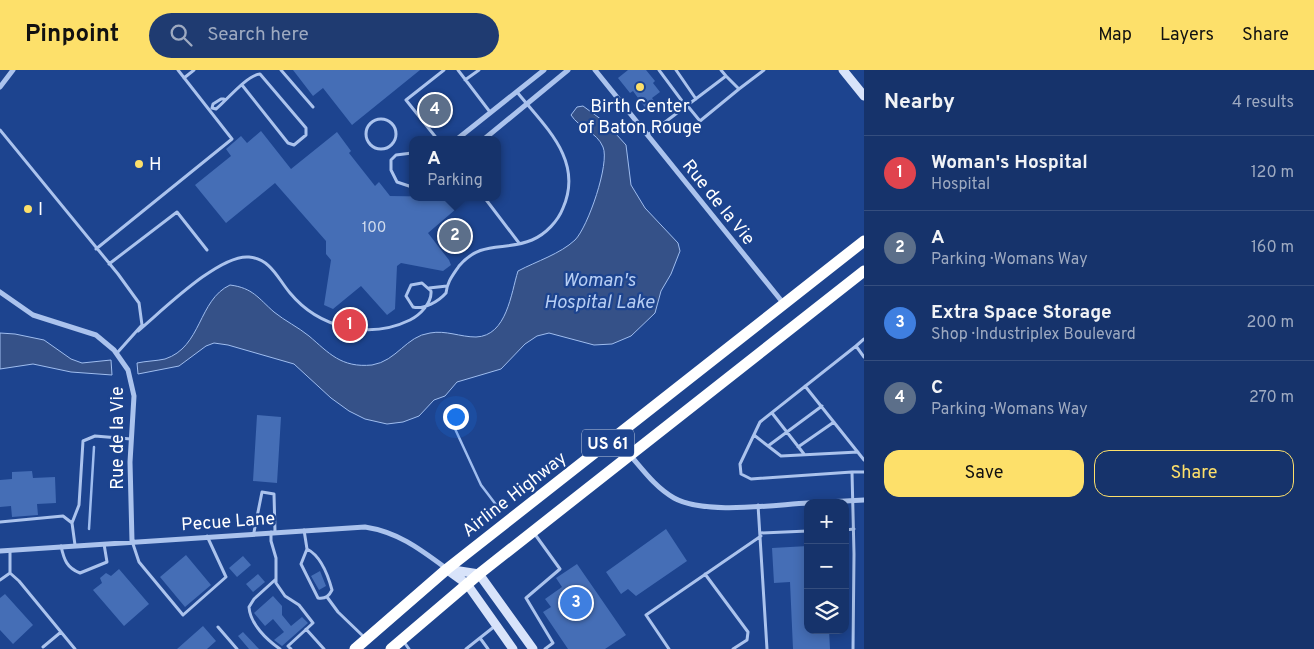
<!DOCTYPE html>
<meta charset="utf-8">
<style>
:root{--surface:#16336b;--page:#1f3b71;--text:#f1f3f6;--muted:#9eaac1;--line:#354e7e;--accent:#fde06a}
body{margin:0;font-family:Overpass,sans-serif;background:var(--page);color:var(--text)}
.controls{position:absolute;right:15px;bottom:15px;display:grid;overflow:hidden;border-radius:10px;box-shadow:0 2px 12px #0003}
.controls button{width:45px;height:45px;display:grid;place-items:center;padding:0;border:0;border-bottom:1px solid var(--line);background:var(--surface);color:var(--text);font:25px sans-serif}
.you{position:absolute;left:455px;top:346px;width:18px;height:18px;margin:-12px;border:4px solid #fff;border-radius:50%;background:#1a73e8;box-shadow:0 0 0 8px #1a73e833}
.badge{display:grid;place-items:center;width:32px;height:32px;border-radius:50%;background:var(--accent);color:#fff;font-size:16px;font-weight:700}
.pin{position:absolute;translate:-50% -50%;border:2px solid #fff;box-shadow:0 1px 5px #0006}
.popup{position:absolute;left:409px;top:66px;width:92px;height:65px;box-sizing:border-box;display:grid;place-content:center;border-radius:10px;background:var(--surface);filter:drop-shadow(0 1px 4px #0005);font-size:16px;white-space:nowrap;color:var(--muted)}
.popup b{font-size:19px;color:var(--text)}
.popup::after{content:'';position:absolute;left:50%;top:100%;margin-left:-10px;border:10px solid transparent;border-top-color:var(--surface)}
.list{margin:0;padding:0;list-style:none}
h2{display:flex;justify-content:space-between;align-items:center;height:65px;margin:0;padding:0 20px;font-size:21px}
h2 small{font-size:16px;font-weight:400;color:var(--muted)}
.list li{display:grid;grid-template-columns:32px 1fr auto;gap:15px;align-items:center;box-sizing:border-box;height:75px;padding:0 20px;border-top:1px solid var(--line)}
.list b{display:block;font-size:19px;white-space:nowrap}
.list p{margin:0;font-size:16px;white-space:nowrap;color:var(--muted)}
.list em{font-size:16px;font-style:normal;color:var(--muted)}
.actions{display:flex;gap:10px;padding:15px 20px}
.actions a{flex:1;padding:11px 0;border:1px solid var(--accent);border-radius:15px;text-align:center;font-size:18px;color:var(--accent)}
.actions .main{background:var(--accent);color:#111}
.icon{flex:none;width:28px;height:28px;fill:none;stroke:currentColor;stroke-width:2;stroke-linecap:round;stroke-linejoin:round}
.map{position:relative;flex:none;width:864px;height:579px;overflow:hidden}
header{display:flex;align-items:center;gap:30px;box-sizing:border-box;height:70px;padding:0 25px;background:var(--accent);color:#111}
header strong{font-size:24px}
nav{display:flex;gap:28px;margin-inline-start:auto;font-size:18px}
.search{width:350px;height:45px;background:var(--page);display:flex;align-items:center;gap:12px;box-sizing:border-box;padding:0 18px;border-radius:28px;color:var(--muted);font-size:19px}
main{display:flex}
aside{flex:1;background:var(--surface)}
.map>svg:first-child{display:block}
</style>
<header>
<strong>Pinpoint</strong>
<div class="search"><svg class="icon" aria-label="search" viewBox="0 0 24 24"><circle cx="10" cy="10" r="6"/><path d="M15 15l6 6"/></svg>Search here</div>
<nav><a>Map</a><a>Layers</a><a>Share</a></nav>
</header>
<main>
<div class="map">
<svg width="864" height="579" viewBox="0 0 864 579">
<rect width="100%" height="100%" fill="#1d448f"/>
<path fill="#355188" stroke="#9fbdef" d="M583 36 606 53 626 75 631 115 645 138 678 173 680 181 671 204 661 221 655 243 631 266 612 274 594 275 549 263 537 266 525 274 501 299 457 312 445 326 434 330 419 346 403 352 387 354 365 349 349 341 331 328 294 294 228 275 214 273 206 276 179 296 138 304 137 293C146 291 156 291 165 289 202 277 198 230 230 215 253 218 258 228 274 242 285 251 298 257 309 266 329 283 341 298 372 295 397 291 406 266 430 263 446 260 460 267 476 267 507 266 511 223 518 201 537 191 560 184 575 170 588 157 610 93 603 77 597 62 579 58 571 45L577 37Z
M0 263 15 264 44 270 71 289 82 293 111 290 112 305 71 302 33 294 0 299Z"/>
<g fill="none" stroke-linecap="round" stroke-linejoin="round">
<path stroke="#9fbdef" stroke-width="2.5" d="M450 348 481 415 497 436
M89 459 94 377"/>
</g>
<path fill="#456eb6" d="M293 0H420L352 55 323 18 313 26Z
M628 0H646L655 11 653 13 660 22 652 28 655 32 646 39 633 21 630 23 618 8Z
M261 61 291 99 337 62 351 81 349 83 375 116 379 112 390 126 451 127 456 134V139L428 163 449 190 451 195 443 201 401 193 397 196 395 239 387 245 361 216 333 239 324 235 331 190 326 184V171L275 113 226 153 195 115 231 86 226 79 241 66 247 73Z
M257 345 281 347 277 413 253 411Z
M32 401 33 408 55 407 56 433 37 434 38 445 12 447 11 436 0 437V410L12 409V402Z
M666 459 687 491 636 526 628 519 621 524 606 502Z
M808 476V560H829L830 579H793L790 512 774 513 772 478Z
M186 485 211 515 185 537 160 507Z
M243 486 251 495 237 507 229 498Z
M577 494 626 565 605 579H568L543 542 551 537 545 529 562 517 556 508Z
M119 499 149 534 124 556 93 520 102 513 100 508 106 503 111 506Z
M320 501 326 516 319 520 311 506Z
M258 504 265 512 253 522 246 514Z
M5 524 33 555 13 574 0 560V528Z
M273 526 282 536V545L291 556 302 547 308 553 282 576 274 570 284 562 273 549 265 556 254 543Z
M203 556 216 571 207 579H177Z
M243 562 259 579H249L238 566Z"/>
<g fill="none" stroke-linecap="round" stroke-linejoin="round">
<path stroke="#abc3ed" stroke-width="3" d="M281 0 313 37
M458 0 490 42
M659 0 685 35
M676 0 696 29
M721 0 726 6
M184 8 194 0
M465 10 479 0
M686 34 700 51 739 19
M212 38 216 39C226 31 247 5 260 4L306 58V65L294 75 288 73 242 15
M212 38 213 34 221 29H224
M366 64a15 15 0 1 1 30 0a15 15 0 1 1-30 0Z
M0 60 118 204 139 233 142 255 117 283
M648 65 726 6 739 19 764 0
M438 70 406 30 444 0
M412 83 396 85 391 90V100L397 112 412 117
M484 127 519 173
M96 179 232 69 178 0
M109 194 177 142 207 180
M429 218 447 216
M138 261C162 241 219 184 249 187 271 189 278 209 290 223 319 258 369 270 410 250 420 245 432 233 431 221L422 213 411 215 406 226 413 237C424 240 439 231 446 223 447 212 453 205 459 196 482 169 504 182 532 170 546 164 558 151 563 138 584 90 545 57 517 22
M856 276 864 269
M805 316 864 390
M772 343 804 384
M754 365 768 376 822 336
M768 376 781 386 858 382
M798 377 834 352
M852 402 751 409 741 404 740 394 760 352 856 276 864 287
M758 435 767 579
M0 452 63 446 72 453 75 475
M72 453 79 435 83 371 95 366 131 369
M304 460 307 479 301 494 318 528C326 529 329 526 332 520 328 505 321 486 307 479
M845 460 854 459
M254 462 262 422 274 424 275 461
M271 462V471L276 488V513L285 526 299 535 313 553 288 576 291 579
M534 463 560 499 526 528 553 573 545 579
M760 463 808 461
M132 471 139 492 183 545 226 507 207 466
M61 476C64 490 67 498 80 503L107 492 104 474
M10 503V480
M705 504 748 562 747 570 733 579
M276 509 254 529 249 537C250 554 267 570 280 579
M0 510 10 503 19 511 75 579
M327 527 338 542 364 567
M218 557 237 579
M306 559 324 579
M480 568 488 579
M404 572 409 579
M43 577 61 562
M466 579 495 556
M669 579 646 545 761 466
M853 579 854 484 852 402H864"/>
<path stroke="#abc3ed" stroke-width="5" d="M595 0 784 234
M0 17 13 0
M456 70 544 0
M483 70 568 0
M0 222 33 245 96 265 114 280 128 300 134 326 130 392 132 471
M630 385C643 400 656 418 674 428 705 445 772 435 808 433
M808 433 864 430
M0 481 365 457C398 462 420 479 447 499"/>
<path stroke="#d8e3fa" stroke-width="9" d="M843 0 864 26
M447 499 479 504 533 579
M449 501 467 514 513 579"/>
<path stroke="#fff" stroke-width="11" d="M355 579 447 499 864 171
M391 579 479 504 864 201"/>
</g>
<g fill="#fde06a" stroke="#1d448f" stroke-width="2">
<circle cx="640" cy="17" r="5"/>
<circle cx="139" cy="94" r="5"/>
<circle cx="28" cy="139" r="5"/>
</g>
<g text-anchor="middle" stroke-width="4.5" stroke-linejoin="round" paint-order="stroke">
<g font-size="15" fill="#d0dbed">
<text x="374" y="162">100</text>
</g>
<rect fill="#1d448f" stroke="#bbc7dd" stroke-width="1" x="582" y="359.5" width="52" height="27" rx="4"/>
<g font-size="16" font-weight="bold" fill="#fff">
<text x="608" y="379">US 61</text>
</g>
<g font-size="18" fill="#fff" stroke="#1d448f" text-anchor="start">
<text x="640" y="42" text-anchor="middle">Birth Center<tspan x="640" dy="21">of Baton Rouge</tspan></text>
<text x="149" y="100">H</text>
<text x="38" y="145">I</text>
</g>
<g font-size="18" fill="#fff" stroke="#1d448f">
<text transform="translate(719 132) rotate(51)" y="6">Rue de la Vie</text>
<text transform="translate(117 368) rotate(-90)" y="6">Rue de la Vie</text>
<text transform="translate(514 424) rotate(-38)" y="6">Airline Highway</text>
<text transform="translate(228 451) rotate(-4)" y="6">Pecue Lane</text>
</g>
<g font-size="19" font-style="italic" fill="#b7cef4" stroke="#1d448f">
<text x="599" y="216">Woman's<tspan x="599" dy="22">Hospital Lake</tspan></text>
</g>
</g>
</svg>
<div class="controls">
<button>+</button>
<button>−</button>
<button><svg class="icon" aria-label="layers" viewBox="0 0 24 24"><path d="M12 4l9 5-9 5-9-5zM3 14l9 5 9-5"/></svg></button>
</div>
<div class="you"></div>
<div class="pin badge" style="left:350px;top:255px;background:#e0444e">1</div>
<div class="pin badge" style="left:455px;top:166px;background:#5c6f8a">2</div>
<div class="popup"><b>A</b>Parking</div>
<div class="pin badge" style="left:576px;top:533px;background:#3f7fe0">3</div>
<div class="pin badge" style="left:435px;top:40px;background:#5c6f8a">4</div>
</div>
<aside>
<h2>Nearby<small>4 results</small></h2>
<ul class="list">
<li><span class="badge" style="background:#e0444e">1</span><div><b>Woman's Hospital</b><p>Hospital</p></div><em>120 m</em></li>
<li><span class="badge" style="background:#5c6f8a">2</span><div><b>A</b><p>Parking · Womans Way</p></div><em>160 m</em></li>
<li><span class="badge" style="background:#3f7fe0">3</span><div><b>Extra Space Storage</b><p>Shop · Industriplex Boulevard</p></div><em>200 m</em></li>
<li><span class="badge" style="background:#5c6f8a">4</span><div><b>C</b><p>Parking · Womans Way</p></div><em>270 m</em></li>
</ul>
<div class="actions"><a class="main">Save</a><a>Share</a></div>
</aside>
</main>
